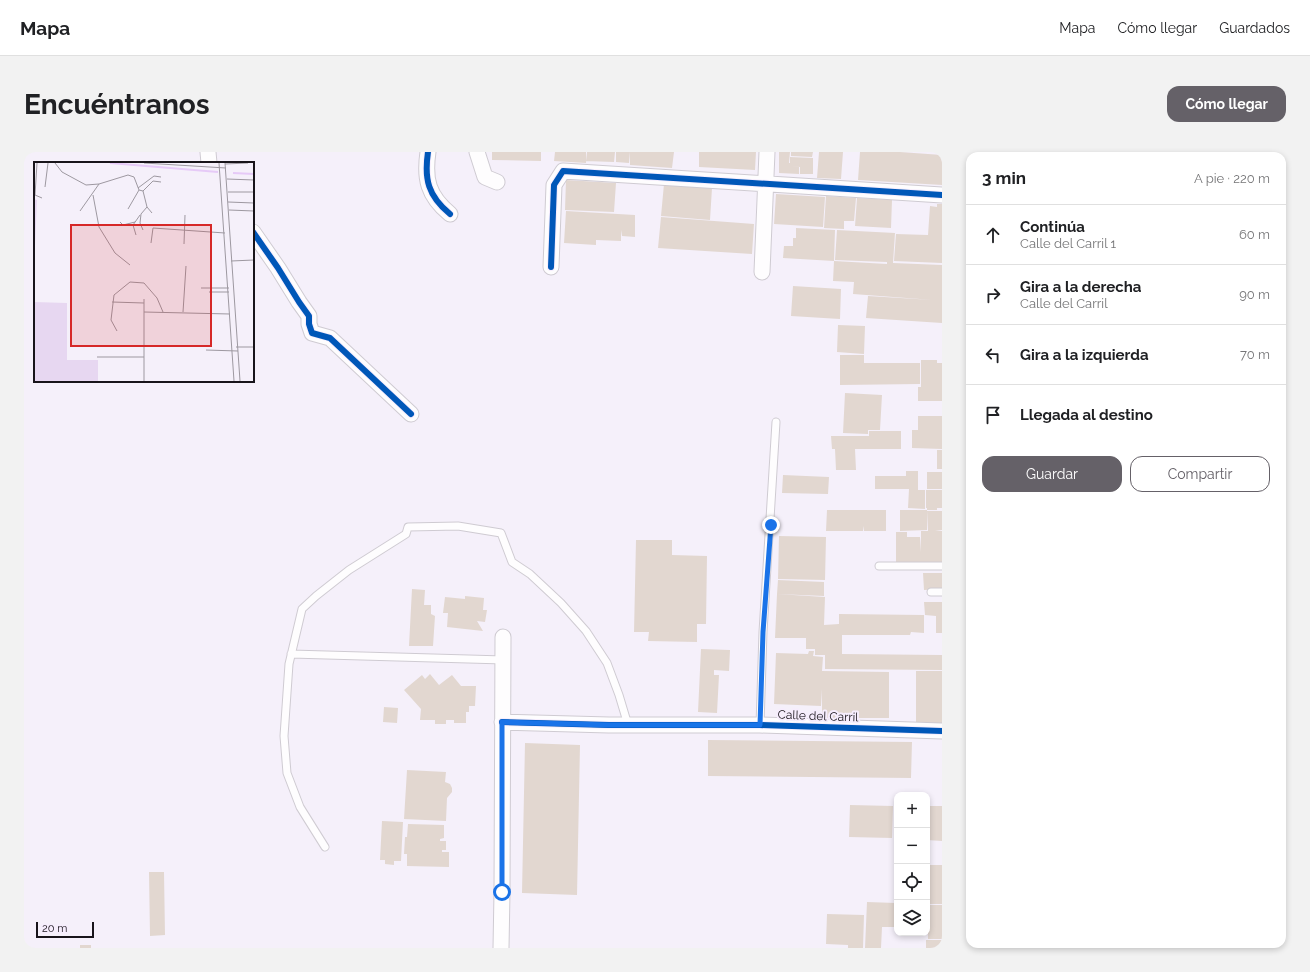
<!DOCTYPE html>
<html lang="es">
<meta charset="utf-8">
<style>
:root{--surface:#fff;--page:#f2f2f2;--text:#202124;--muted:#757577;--line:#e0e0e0;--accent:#656168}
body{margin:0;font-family:Raleway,sans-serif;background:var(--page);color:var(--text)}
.controls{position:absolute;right:12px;bottom:12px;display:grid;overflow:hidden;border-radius:8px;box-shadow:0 2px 6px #0003}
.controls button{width:36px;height:36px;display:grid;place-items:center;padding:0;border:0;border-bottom:1px solid var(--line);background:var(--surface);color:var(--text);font:20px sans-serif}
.scale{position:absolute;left:12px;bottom:10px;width:58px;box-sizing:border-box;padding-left:4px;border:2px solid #18141a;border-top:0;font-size:11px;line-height:14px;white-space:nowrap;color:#18141a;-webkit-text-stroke:3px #f6edfd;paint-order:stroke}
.stop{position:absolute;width:12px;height:12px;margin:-9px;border:3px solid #1a73e8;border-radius:50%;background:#fff}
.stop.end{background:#1a73e8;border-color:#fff;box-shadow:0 1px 4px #0008}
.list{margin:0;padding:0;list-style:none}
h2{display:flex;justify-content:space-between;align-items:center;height:52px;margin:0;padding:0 16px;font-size:17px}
h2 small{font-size:13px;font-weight:400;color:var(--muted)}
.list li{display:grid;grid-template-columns:26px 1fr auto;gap:12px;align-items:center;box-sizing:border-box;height:60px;padding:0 16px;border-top:1px solid var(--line)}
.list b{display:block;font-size:15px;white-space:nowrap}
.list p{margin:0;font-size:13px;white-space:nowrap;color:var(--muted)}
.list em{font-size:13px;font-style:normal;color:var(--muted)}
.actions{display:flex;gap:8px;padding:12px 16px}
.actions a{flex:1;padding:9px 0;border:1px solid var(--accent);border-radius:12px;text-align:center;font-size:14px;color:var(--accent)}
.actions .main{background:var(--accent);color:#fff}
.icon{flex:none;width:22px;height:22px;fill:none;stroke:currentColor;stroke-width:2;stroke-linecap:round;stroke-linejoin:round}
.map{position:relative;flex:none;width:918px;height:796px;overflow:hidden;border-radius:12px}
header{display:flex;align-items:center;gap:24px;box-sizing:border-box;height:56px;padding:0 20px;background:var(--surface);border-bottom:1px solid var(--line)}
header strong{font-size:19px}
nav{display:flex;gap:22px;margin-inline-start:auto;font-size:14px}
.intro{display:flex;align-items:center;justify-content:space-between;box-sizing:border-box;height:96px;padding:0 24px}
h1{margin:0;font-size:28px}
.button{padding:10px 18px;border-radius:12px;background:var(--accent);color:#fff;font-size:14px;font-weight:700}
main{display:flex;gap:24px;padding:0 24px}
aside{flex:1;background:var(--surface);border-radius:12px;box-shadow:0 2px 6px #0003}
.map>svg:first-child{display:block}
</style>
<header>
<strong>Mapa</strong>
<nav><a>Mapa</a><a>Cómo llegar</a><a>Guardados</a></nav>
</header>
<div class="intro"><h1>Encuéntranos</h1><a class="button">Cómo llegar</a></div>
<main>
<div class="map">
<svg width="918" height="796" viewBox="0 0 918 796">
<rect width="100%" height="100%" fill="#f5f0fa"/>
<path fill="#e2d7d0" d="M468 0H517V9L468 8Z
M531 0H562V11L530 9Z
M563 0H591L590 10 562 9Z
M592 0H606L605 11 592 10Z
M606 0H650L648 16 606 13Z
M675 0H732L731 18 675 15Z
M755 0H766L765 11H766V5L789 6V22H776V15L766 14 775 15V22L755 21Z
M767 0H789L788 5 767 4Z
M795 0H819L817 27 793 26Z
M836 0H876L918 3V33L834 28Z
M542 28 592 31 590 60 541 58Z
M640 32 688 36 686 68 637 64Z
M752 42 801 45 799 75 750 72Z
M802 44 832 46 830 69H820V77L800 76Z
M833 46 868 48 867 76 831 74Z
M913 52H918V111L870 109 872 82 904 83 906 54 913 55Z
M542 59 611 63V85L598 84 597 78V89L572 88V93L540 91Z
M637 65 730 72 728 102 634 96Z
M772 76 811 78 810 109 759 106 760 94H769V86H772Z
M813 78 871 81 869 111 918 113V171L842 166 844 144 909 148 829 142 830 130 809 129 810 109 863 112V110L811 108Z
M769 134 817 137 816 167 767 164Z
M814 173 841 174 840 202 813 200Z
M816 203H840V211H896V232L816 233Z
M897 208H913V211H918V249H894V235H897Z
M821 241 858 243 856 278H844V282L819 281Z
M894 264H918V290H913H918V297L888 296V278H894Z
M845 279H877V297H831L832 318H812L811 297H808L807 284H845Z
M913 298H918V317H913Z
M882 319H894V338H901V357L884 356 885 337H851V324H882Z
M903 320H918V337H903Z
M759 323 805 325 804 342 758 341Z
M902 338H918V356H913V358H903V356H902Z
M803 358H862V379H840V374L839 379H802Z
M876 358H903V378L876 379Z
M903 359H918V378L911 379H918V411H872V380H883V385H896L897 400V379H904Z
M755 384 802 385 801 428 754 427Z
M612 388H648V403L683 404 682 472H673V490L624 489 625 480H610Z
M899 421H918V437L900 438Z
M754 428 800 430V444L753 442Z
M388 437 401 438 400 453H407V462L411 464 409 494H385Z
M753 442 801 445 800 473 815 472V462L900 463V481L887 480 886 483H818V502L918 503V518L801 517V503H791V497H782V486H751Z
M441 444 460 446 459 458H463L461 470 453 469 459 479 423 475 424 461H419L421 445 441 447Z
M900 450H918V481H912V464L901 463Z
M677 497 706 498 705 519 690 518V523H695L693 561 674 560Z
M785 499H790L789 504 799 505 798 519 865 520V566H798V537L797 554 750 552 752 501 784 502Z
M892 519H918V576L892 575Z
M406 522 415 533 428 523 437 534H452L451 554H445V560H442V571H430V568H422V572H411V568H396L397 557 380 538 398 523 401 527Z
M360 555 374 556 373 571 359 570Z
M684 588 888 590 887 626 684 624Z
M501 591 556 593 553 743 498 741Z
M383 618 422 620 421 630 426 632 428 636V640L423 646 422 669 380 667Z
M826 653 869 654 868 686 825 685Z
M871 654H873V688H870Z
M903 654H918V689L903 688Z
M358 669 379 670 377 709H370V713L361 712V708H356Z
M384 672 420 673V686L416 687V689H422V698H418V700H425V715L383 714V702H380L381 685H383Z
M903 713H918V752H903Z
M125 720H140L141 783 126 784Z
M843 750 872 751 871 775H858L857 796H841Z
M903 753H918V787H904Z
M803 762 840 763 839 796H824V793L802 792Z
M902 788H918V796H902Z
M56 793H67V796H56Z"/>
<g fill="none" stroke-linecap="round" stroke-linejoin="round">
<g stroke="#cfcbd2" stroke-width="9">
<path id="service" d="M855 414H918
M907 440H918
M267 502 480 508
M736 573 739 480 752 270
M301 695 276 655 263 621 260 584 265 512 278 457 292 444 325 418 382 382 384 375 434 374 477 381 488 410 506 422 537 451 562 479 583 511 595 543 604 573"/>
</g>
<g stroke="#cfcbd2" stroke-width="17">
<path id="minor" d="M184 0 185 11
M404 0C400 27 404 44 426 62
M453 0 461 25 473 30
M229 80 254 116 275 150 285 164V172L288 181 306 186 387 262
M527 115 530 33 539 19 918 43
M738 120 743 0
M478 570 585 573H736L918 579
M477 796 478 740 479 485"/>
</g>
<use href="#service" stroke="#fefdfe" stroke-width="7"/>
<use href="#minor" stroke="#fefdfe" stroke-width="15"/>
<g stroke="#f6edfd" stroke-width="8">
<path id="cycleway" d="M404 0C400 27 404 44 426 62
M229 80 254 116 275 150 285 164V172L288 181 306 186 387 262
M527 115 530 33 539 19 918 43
M478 570 585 573H736L918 579"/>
</g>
<use href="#cycleway" stroke="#0057b8" stroke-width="6"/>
</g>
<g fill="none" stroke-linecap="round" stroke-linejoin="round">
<path stroke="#1a73e8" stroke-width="5" d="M478 740V570L585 573H736L739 480 747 373"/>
</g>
<g text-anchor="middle" stroke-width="4" stroke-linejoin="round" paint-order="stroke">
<g font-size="12" fill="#18141a" stroke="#f6edfd">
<text transform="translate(794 564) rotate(2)" y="4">Calle del Carril</text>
</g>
</g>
<g transform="translate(10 10)">
<rect width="220" height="220" fill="#f5f0fa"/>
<path d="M0 37 3 38 0 107ZM0 140 33 141V198H64V219H0Z" fill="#e7d7f1"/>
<path fill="none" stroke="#e6caf7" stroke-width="2" d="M76 1 184 10M199 11 220 12"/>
<path fill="none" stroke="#9d98a0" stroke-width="1" d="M3 1 1 33 8 36M21 1 28 10 52 23 65 22 94 13 100 15 105 28 109 29 119 19 127 20M110 1 192 6M185 1 200 219M191 1 206 219M191 2 214 1M193 17 220 18M11 25 14 1M104 26 120 14 127 15M109 29 113 45 118 51M194 30H220M59 33 65 65 81 91 96 103M194 40 220 41M94 47 105 28M195 48 220 49M46 49 65 22M86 60 89 63 101 60M109 68 106 61 107 52 113 45M102 73 99 63 106 53M117 81 119 66 191 71M150 82 151 53M197 99 220 98M167 126H195M175 130H195M78 140 110 141M110 150 196 152M149 150 152 104M83 169 77 158 80 133 96 120 110 121 123 136 129 150M202 185H220M172 188 204 189M63 195H110M110 219V137"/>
<path fill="#d62828" fill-opacity="0.15" stroke="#d62828" stroke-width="2" d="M37 63H177V184H37Z"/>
<rect width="220" height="220" fill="none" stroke="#18141a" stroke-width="2"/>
</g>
</svg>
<div class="controls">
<button>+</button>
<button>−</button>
<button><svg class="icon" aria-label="locate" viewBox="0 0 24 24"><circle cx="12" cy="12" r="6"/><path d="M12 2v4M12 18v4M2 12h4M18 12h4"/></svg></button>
<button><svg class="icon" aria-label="layers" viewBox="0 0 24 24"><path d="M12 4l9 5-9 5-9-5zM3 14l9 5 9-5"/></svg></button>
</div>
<div class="scale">20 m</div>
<div class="stop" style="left:478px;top:740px"></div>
<div class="stop end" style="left:747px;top:373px"></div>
</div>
<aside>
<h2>3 min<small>A pie · 220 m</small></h2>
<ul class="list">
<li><svg class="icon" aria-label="ahead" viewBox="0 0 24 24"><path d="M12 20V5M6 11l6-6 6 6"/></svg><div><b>Continúa</b><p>Calle del Carril 1</p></div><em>60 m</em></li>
<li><svg class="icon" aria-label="right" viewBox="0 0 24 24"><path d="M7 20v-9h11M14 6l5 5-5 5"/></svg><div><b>Gira a la derecha</b><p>Calle del Carril</p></div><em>90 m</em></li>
<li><svg class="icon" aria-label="left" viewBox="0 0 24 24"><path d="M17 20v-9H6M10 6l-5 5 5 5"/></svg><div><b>Gira a la izquierda</b></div><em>70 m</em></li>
<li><svg class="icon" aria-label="arrive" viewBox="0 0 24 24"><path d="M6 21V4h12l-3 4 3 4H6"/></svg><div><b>Llegada al destino</b></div></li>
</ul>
<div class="actions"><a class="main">Guardar</a><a>Compartir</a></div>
</aside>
</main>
